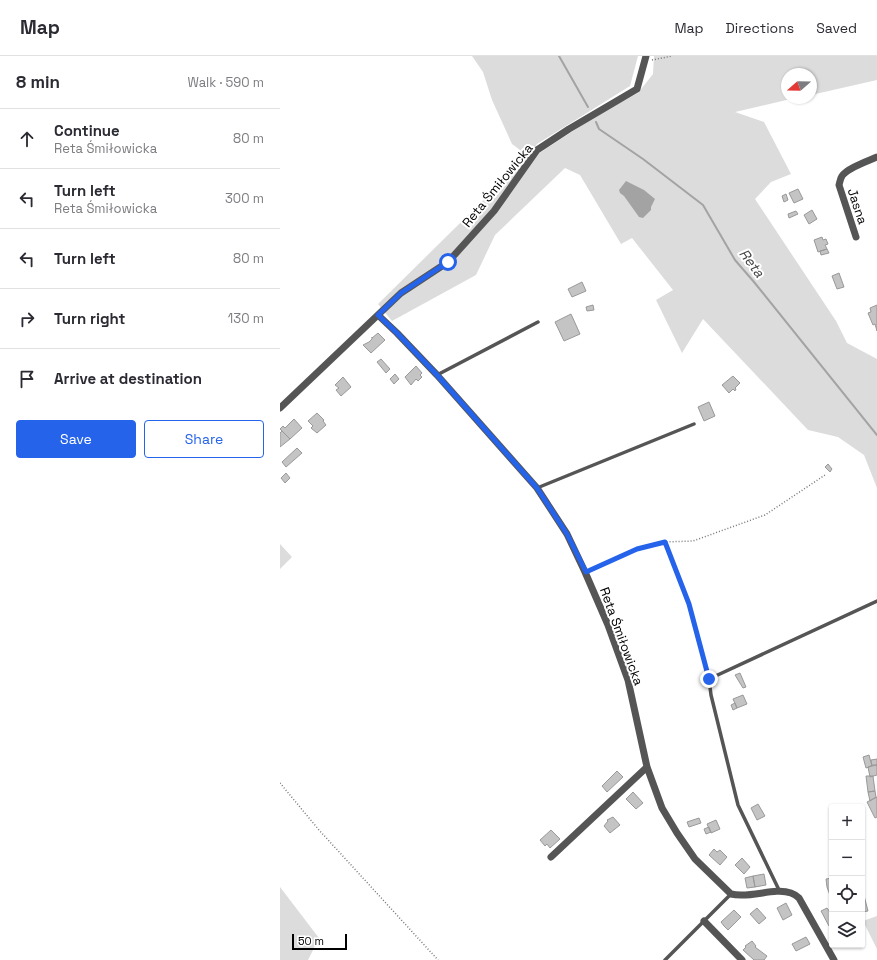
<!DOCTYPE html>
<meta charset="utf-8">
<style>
:root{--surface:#fff;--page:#f7f7f7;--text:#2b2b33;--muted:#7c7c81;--line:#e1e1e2;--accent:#2563eb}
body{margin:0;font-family:"Space Grotesk",sans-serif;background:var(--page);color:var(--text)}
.controls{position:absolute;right:12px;bottom:12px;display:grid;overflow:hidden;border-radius:4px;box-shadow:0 1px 3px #0004}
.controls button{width:36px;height:36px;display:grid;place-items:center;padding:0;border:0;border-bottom:1px solid var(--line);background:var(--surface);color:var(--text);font:20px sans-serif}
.compass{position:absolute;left:501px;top:12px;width:36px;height:36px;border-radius:50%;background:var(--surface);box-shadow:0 1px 3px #0004;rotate:250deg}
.scale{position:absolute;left:12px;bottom:10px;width:55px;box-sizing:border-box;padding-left:4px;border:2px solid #000;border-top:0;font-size:11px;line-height:14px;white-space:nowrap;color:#000;-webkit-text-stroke:3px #fff;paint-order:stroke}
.stop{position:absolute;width:12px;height:12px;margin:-9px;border:3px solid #2563eb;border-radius:50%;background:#fff}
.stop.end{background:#2563eb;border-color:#fff;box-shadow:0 1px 4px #0008}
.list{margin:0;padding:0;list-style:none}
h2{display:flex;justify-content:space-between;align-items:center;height:52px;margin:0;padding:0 16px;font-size:17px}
h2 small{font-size:13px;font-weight:400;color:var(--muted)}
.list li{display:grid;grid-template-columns:26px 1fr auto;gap:12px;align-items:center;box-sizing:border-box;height:60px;padding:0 16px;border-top:1px solid var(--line)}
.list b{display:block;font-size:15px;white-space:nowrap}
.list p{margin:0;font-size:13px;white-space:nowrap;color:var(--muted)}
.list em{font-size:13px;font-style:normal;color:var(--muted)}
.actions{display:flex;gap:8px;padding:12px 16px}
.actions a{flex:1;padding:9px 0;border:1px solid var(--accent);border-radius:4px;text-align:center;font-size:14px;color:var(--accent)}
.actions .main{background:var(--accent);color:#fff}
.icon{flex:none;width:22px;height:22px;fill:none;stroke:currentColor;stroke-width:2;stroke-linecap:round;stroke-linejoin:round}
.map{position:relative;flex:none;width:597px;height:904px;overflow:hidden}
header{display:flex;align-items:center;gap:24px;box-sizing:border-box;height:56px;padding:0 20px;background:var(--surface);border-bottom:1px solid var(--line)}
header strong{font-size:19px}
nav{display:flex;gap:22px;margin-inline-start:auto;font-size:14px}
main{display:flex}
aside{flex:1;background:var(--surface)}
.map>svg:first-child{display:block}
</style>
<header>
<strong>Map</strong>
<nav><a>Map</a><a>Directions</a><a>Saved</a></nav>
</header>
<main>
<aside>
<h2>8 min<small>Walk · 590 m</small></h2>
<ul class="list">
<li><svg class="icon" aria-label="ahead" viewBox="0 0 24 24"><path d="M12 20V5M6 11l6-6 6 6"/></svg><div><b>Continue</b><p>Reta Śmiłowicka</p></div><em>80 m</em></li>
<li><svg class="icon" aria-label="left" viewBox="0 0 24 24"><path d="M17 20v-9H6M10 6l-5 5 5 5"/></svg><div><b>Turn left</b><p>Reta Śmiłowicka</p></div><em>300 m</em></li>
<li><svg class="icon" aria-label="left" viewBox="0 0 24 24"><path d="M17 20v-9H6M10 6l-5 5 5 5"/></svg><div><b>Turn left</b></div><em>80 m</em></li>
<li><svg class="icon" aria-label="right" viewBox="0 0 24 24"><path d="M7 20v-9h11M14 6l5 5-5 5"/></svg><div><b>Turn right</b></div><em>130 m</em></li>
<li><svg class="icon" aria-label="arrive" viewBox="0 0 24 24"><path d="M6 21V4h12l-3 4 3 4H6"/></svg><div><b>Arrive at destination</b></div></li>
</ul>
<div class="actions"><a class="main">Save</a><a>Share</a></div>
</aside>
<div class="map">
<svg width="597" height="904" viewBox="0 0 597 904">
<rect width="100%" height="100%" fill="#fff"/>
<path fill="#dcdcdc" d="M192 0H358L350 30 257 88 249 100 258 98 319 58 358 37 373 18 374 0H597V24L531 39V18H507V42H515L455 56 484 66 511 118 491 126 475 143 556 265 567 287 597 303V432L584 399 558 381 528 374 423 263 402 297 376 244 393 234 352 182 341 188 300 119 285 112 215 179 196 219 112 265 98 248 248 100 232 88 212 44 203 16Z
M0 488 12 501 0 513Z
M0 831 39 882 28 904H0Z
M597 860V893L583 865Z"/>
<path fill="#a3a3a3" d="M346 125 364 134 375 143 371 151V154L363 162 359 161 344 140 340 137 339 134Z"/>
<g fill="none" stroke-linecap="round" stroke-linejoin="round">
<path stroke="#a3a3a3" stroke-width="2" d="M279 0 308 51
M316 66 319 73 363 103 423 149 455 204 474 226 597 379"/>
</g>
<path fill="#c4c4c4" stroke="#999" d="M518 133 523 143 514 147 509 137Z
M506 138 508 144 504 146 502 140Z
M532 154 537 163 529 168 524 159Z
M516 155 518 158 509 162 508 158Z
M542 181 543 184 546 183 548 188 545 189 547 193 538 196 534 184Z
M547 193 549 197 541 199 540 195Z
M559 217 564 231 557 233 552 220Z
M302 226 306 235 292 241 288 233Z
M313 249 314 254 307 255 306 251Z
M597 249V275L595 268 593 269 588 257 591 256 590 252Z
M291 258 300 278 284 285 275 266Z
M98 277 105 284 91 297 83 289 89 286 92 283V281V282Z
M101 303 110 313 106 317 97 306Z
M136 310 142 317 140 319 142 321 138 325 136 323 131 329 125 321Z
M115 318 119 323 114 328 110 323Z
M453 320 460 327 455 332 456 333 455 335 453 333 449 337 442 329Z
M63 321 71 331 61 340 56 334 59 332 55 329Z
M429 346 435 360 424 365 418 351Z
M37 357 44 364 43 365 46 369 37 377 31 372 33 370 28 365Z
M14 363 22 372 10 383 0 373 3 370 5 372Z
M2 375 10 383 0 391V377Z
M17 392 22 397 6 411 2 406Z
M548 408 552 413 550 416 545 411Z
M6 417 10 422 5 427 1 422Z
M460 617 466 631 463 632 455 619Z
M463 639 467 648 457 652 453 643Z
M455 647 457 652 453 654 451 649Z
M589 699 592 710 586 712 583 701Z
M597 703V709L592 710 591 704Z
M593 709H597V719L590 721 588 711Z
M337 715 343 721 327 736 322 730Z
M586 720H593L595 735 588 736Z
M595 735 596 741 590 745 588 736Z
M353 736 363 747 356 753 346 743Z
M597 741V761L595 762 587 746Z
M478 748 485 760 477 764 471 752Z
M333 761 340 769 330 777 324 770 328 765 327 764Z
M419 762 421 767 409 771 407 766Z
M436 764 440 773 431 777 427 768Z
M429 771 431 776 426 778 424 773Z
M271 774 280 783 270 792 267 788 265 790 260 784Z
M434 793 437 796 440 794 447 801 440 809 429 799Z
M462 802 470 811 464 818 455 809Z
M484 818 486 829 475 831 473 820Z
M473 820 475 831 467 832 465 822Z
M552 822V842H551L547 831 546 823Z
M582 832 588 855 582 856Z
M506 847 512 859 503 864 497 852Z
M477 852 486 862 479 868 470 858Z
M547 852 552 859V869L549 870 541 855Z
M454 854 461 861 448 874 444 870 441 866Z
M526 881 530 888 516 895 512 888Z
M472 885 476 890 475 891 487 900 484 904H474L463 894 466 891 465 890Z"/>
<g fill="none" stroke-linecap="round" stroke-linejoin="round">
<path stroke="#777" stroke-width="1.5" stroke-dasharray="1 2" stroke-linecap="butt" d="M372 4 392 0
M385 486 409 548 428 617
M311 514 357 493 385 486 413 485 485 459 545 419
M0 727 39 774 158 904"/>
<path stroke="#555" stroke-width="3.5" d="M157 319 258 266
M257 432 414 368
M500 836 458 749 431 639 429 623 597 545
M385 904 451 838"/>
<path stroke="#555" stroke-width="7" d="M576 181 559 129C560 126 560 123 562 120 567 112 588 105 597 101
M98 259 117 277 157 319 257 432 287 478 305 516 328 569 348 624 367 711 382 752 397 777 415 803 451 838C470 843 494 831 511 837 514 838 517 840 519 842L554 904
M0 352 121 237 168 206 214 155 257 94 289 73 357 33 366 0
M271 801 367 711
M424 865 462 904"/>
</g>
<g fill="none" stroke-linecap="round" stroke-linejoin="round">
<path stroke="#2563eb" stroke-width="5" d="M168 206 121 237 98 259 117 277 157 319 257 432 287 478 306 516 357 493 385 486 409 548 429 623"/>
</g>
<g text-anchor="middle" stroke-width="4" stroke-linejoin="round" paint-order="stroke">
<g font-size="13" fill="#000" stroke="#fff">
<text transform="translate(217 129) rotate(-51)" y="5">Reta Śmiłowicka</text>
<text transform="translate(578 150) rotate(72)" y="5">Jasna</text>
<text transform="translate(342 580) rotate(70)" y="5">Reta Śmiłowicka</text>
</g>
<g font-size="14" font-style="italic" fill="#444" stroke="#fff">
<text transform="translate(472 207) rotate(53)" y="5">Reta</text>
</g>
</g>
</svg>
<div class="controls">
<button>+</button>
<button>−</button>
<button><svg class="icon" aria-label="locate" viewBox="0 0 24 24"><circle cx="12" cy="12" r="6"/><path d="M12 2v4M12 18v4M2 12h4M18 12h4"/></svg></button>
<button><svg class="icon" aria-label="layers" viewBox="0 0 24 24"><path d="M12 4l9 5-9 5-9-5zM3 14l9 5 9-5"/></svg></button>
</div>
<svg class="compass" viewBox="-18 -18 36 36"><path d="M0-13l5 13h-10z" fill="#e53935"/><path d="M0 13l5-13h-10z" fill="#7c7c81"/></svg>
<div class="scale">50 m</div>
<div class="stop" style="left:168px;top:206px"></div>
<div class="stop end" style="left:429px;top:623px"></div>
</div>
</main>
